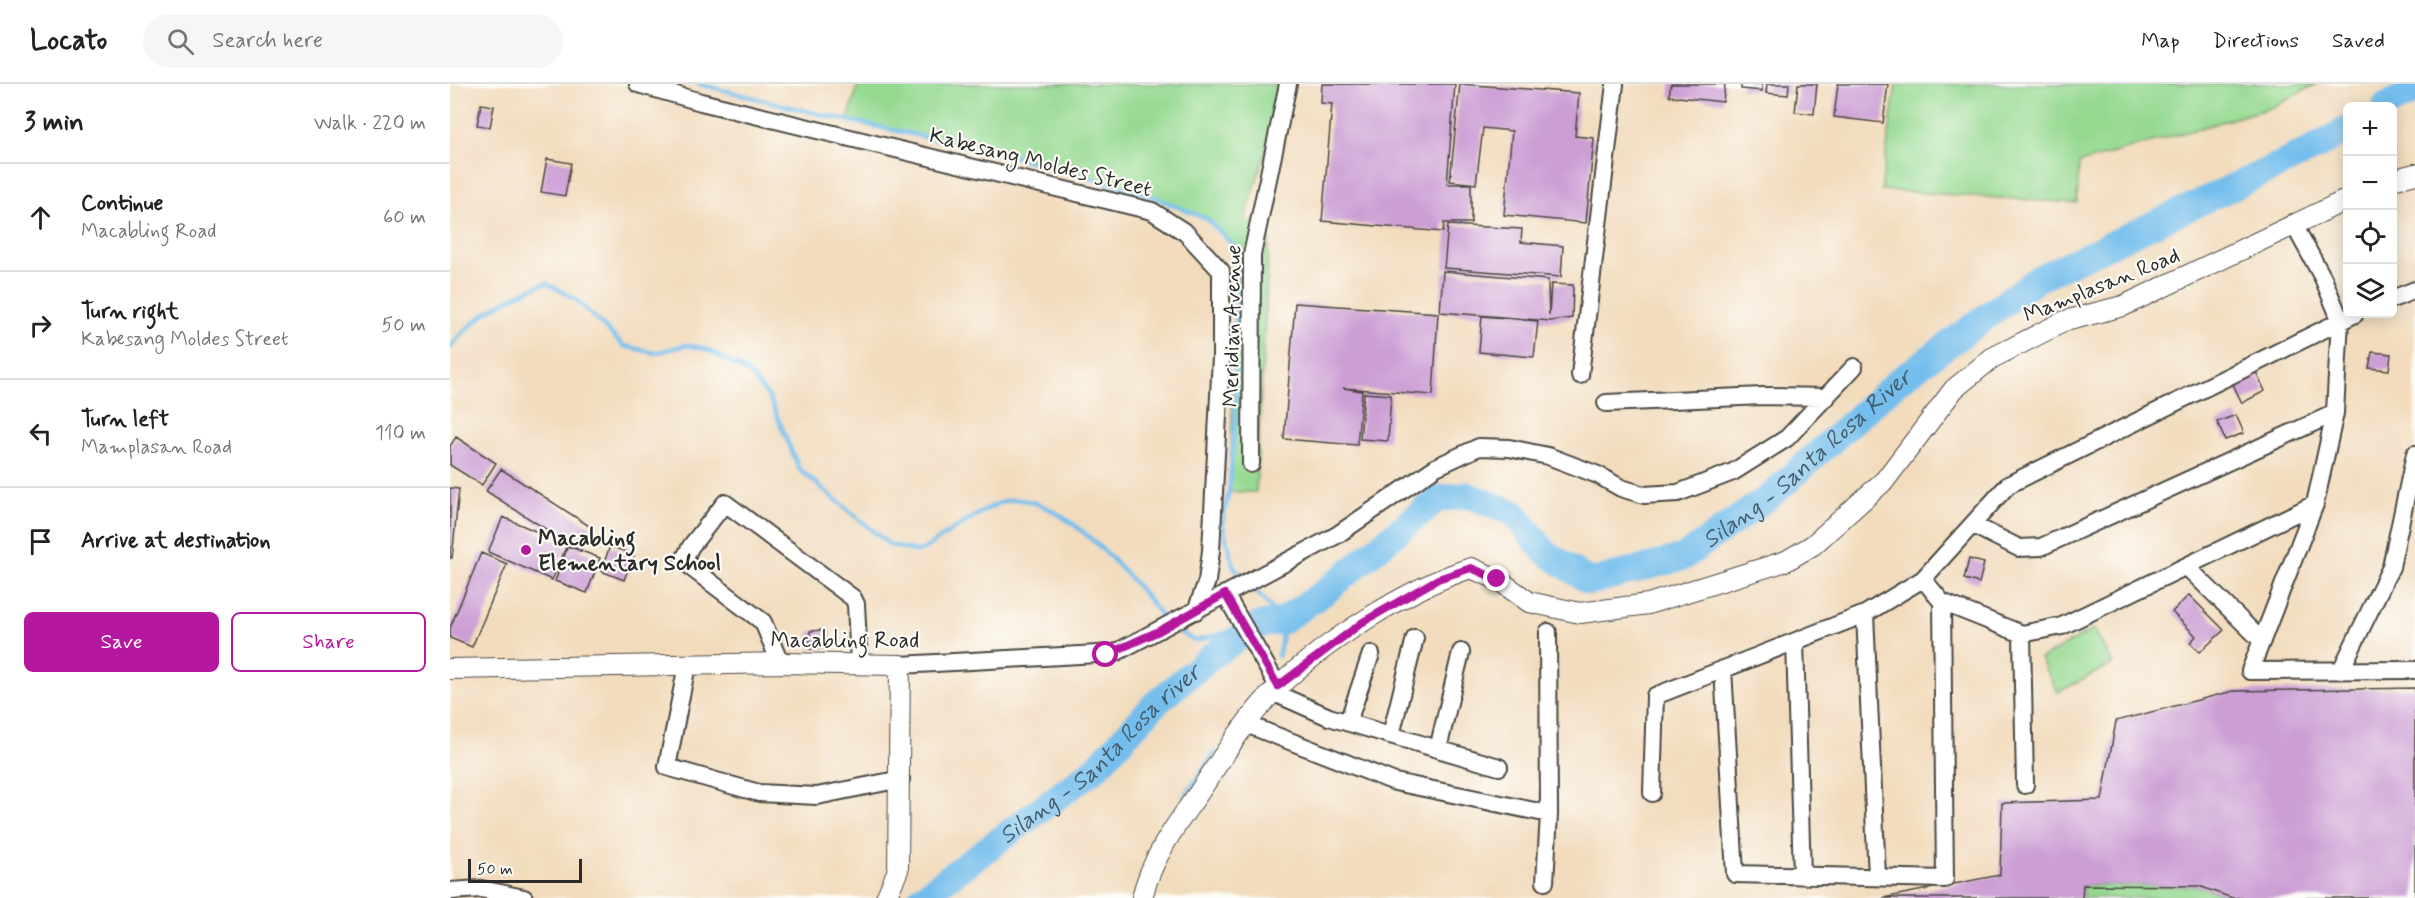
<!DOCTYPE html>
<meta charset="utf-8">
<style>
:root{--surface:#fff;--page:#f6f6f6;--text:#222;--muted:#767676;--line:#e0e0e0;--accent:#b5179e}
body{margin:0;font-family:Mynerve,sans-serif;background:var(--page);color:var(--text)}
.controls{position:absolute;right:18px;top:18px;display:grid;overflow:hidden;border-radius:9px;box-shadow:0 3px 15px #0003}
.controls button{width:54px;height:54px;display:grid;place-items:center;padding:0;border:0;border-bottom:2px solid var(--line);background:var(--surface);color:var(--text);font:30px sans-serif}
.scale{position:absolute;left:18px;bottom:15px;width:114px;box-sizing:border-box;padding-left:6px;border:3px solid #2b2b2b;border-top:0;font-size:16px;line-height:21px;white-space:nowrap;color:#2b2b2b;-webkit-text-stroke:4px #fdfcf7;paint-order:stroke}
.stop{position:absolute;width:18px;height:18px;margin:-14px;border:4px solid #b5179e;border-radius:50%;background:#fff}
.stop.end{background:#b5179e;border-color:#fff;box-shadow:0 2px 6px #0008}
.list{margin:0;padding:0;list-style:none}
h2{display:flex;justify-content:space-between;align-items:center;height:78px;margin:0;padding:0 24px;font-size:26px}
h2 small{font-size:20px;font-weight:400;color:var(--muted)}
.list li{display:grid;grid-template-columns:39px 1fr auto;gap:18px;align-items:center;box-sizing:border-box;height:108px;padding:0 24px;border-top:2px solid var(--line)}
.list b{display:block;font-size:22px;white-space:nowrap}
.list p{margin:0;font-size:20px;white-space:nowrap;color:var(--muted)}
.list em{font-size:20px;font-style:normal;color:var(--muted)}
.actions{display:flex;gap:12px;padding:18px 24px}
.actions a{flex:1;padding:14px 0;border:2px solid var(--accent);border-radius:9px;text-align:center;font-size:21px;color:var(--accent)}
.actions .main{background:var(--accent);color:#fff}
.icon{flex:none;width:33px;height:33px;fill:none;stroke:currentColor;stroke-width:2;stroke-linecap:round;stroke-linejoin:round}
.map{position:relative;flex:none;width:1965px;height:814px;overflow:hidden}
header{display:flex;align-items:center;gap:36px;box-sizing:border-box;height:84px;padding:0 30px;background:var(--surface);border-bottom:2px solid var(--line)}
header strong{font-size:28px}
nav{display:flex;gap:33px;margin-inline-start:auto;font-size:21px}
.search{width:420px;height:54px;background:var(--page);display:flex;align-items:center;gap:15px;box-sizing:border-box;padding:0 21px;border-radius:33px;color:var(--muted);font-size:22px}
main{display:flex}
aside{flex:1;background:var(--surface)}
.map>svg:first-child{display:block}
</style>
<header>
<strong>Locato</strong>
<div class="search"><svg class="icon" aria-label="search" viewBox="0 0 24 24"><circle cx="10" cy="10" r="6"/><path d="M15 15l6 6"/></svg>Search here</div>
<nav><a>Map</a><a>Directions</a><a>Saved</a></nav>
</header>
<main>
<aside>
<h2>3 min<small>Walk · 220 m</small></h2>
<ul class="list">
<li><svg class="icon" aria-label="ahead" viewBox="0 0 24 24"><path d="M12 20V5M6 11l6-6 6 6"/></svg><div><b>Continue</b><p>Macabling Road</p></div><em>60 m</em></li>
<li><svg class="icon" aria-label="right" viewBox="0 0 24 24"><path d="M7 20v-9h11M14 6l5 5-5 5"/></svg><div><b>Turn right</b><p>Kabesang Moldes Street</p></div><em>50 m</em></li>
<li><svg class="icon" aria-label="left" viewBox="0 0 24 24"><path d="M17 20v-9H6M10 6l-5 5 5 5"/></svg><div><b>Turn left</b><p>Mamplasan Road</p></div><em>110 m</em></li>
<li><svg class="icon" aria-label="arrive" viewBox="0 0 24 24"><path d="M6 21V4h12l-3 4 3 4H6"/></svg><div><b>Arrive at destination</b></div></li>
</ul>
<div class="actions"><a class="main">Save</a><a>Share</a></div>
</aside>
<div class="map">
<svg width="1965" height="814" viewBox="0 0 1965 814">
<rect width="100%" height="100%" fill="#fdfcf7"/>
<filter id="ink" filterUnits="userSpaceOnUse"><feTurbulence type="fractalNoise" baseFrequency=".0167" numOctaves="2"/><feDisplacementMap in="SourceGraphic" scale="12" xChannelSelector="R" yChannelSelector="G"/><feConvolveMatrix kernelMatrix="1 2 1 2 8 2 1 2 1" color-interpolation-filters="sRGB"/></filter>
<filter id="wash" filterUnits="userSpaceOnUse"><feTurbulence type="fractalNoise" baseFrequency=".008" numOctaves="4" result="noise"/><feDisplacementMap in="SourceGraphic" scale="24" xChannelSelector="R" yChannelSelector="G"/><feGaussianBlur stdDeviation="1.35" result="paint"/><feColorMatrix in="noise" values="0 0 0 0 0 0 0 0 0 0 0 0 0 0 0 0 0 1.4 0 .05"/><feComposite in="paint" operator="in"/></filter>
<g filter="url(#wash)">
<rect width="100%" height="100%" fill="#f2dcbd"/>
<path fill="#95d991" stroke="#60825e" stroke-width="1.5" d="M408 0H836L795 135 819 153 806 408H779L788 167 757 135 701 111 563 72 398 36Z
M1446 0H1866L1823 23 1629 79 1627 119 1431 106Z
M1644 545 1663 580 1608 608 1590 575Z
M1633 801 1749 802 1782 814H1632Z"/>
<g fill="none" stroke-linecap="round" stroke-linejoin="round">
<path stroke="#73beec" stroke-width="4.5" d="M249 0 373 31 563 72 701 112 757 135 788 166 784 282 787 313 779 408 772 439 784 483 793 493
M0 264C23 233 60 212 96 199L125 215 174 262 205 269 237 261 256 265 299 289 319 313 349 385 440 461 469 468C491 455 538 419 561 416 612 410 684 496 713 534
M801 502C824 528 839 535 828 572
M799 543 832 537
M725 545 745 557 791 545
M734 713 765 668"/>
<g stroke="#73beec" stroke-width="27">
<path d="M1936 22 1965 7"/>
<path id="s1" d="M471 814 645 685 705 620 763 571 809 541 832 537 876 507 987 415 1017 411 1064 429 1095 468 1140 498 1234 473 1319 413 1447 298 1589 194 1861 66 1898 45"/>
</g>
</g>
<g id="blocks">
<path fill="#cb9ed4" d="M872 0H1005L997 100H1021V139H994L993 148 872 137 882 20 871 19Z
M1010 0 1129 9 1125 52 1144 54 1136 139 1054 131 1062 47 1033 44 1026 100 1000 97Z
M1221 0H1275L1273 18 1219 12Z
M1291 0H1312V7L1291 5Z
M1317 0H1339L1338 11 1316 9Z
M1348 0H1367L1364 30 1345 28Z
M1388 0H1438L1433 39 1384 33Z
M31 20 44 22 40 43 27 41Z
M97 75 121 79 115 112 91 108Z
M998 141 1072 145 1071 158 1113 162 1111 193 994 184Z
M993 187 1098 196 1099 231 1101 200 1123 201 1122 234 1100 237 990 228Z
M845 219 988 229 983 311 893 304 912 307 907 361 834 355Z
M1032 232 1088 237 1084 273 1029 268Z
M1922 268 1941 270 1939 286 1919 284Z
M1805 286 1815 307 1792 319 1782 298Z
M914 309 941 311 938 357 910 355Z
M1786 331 1794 349 1775 356 1767 338Z
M6 353 46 379 32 401 0 381V362Z
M51 385 144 445 130 467 36 407Z
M0 404 9 405 2 474H0Z
M53 433 117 461 102 496 38 468Z
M118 462 150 474 137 509 105 497Z
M160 462 184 471 174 496 151 487Z
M31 469 57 480 22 563 0 554V544Z
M1519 475 1534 479 1529 499 1514 495Z
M1739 511 1774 546 1750 568 1740 559 1746 552 1722 528Z
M375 546 376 564 360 565V547Z
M1965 604V814H1782L1749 802 1633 801 1632 814H1433L1550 791 1552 719 1652 716 1666 637 1783 607Z"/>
</g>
</g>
<g filter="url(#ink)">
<use href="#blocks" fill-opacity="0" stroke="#494641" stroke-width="1.5"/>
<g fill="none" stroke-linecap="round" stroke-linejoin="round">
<g stroke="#494641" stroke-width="20">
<path id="minor" d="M188 0 251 18 702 127 736 149 771 187V273L761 467 757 497 746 527
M1843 139 1873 194 1890 235 1885 329 1865 420 1800 587 1965 586
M1942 215 1965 206
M1130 291 1165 0
M1156 319 1313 312 1377 313
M801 380 802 171 838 0
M1523 441 1569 464 1591 463 1885 329
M1737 483 1812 557
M775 510 828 602
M1492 518 1572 550 1612 542 1865 420
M1415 530 1427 793
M1098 548 1099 730
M1572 550 1575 701
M1345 558 1352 792
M330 579 313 538 243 485 234 475 241 462 275 419 403 514 406 520 409 580
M237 581 217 683 309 709 367 712 451 695
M450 581 665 569 887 451 986 383 1029 363 1059 364 1098 372 1148 391 1171 404 1194 411 1228 409 1283 388 1337 354 1404 283
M1273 585 1285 790 1495 795 1492 518 1473 495
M1891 586 1941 483 1965 370
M822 608 879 633 1049 683
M898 638 921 570
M796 640 945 698 1099 730 1095 798
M941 651 965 554
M988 665 1011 568
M1202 709 1205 612 1415 530 1473 495 1558 401 1905 230
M0 807 31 805 74 814"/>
</g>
<g stroke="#494641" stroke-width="22">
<path id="tertiary" d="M1942 96 1965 90
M0 585 330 579 450 581 448 786 436 814
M692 814C701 775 725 742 748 710 772 674 796 634 827 604 874 558 958 504 1021 484L1047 495 1079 518 1130 529 1198 520 1336 477 1363 461 1435 396 1504 305 1542 274 1615 237 1673 222 1898 115"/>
</g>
<use href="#minor" stroke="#fff" stroke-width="16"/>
<use href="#tertiary" stroke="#fff" stroke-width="20"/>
</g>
</g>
<g fill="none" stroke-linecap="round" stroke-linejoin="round" filter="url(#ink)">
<path stroke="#b5179e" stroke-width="8" d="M656 571 709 547 775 510 828 602 913 538 988 495 1021 484 1047 495"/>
</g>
<circle fill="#b5179e" stroke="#fdfcf7" stroke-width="2" cx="76" cy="466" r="6"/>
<g text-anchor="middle" stroke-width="4.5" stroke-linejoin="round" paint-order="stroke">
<g font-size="22" fill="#2b2b2b" stroke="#fdfcf7">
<text transform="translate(591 77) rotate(14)" y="8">Kabesang Moldes Street</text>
<text transform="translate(1651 200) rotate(-22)" y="8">Mamplasan Road</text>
<text transform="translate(781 242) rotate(-89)" y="8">Meridian Avenue</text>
<text x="395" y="563">Macabling Road</text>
</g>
<g font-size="22" font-weight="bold" fill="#2b2b2b" stroke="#fdfcf7" text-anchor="start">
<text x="88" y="461">Macabling<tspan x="88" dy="25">Elementary School</tspan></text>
</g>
<g font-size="24" font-style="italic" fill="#445e6f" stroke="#fdfcf7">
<text dy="8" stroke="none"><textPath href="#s1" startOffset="1096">Silang - Santa Rosa River</textPath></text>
<text dy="8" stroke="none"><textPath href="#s1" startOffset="230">Silang - Santa Rosa river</textPath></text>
</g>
</g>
</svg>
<div class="controls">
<button>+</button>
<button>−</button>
<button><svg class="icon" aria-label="locate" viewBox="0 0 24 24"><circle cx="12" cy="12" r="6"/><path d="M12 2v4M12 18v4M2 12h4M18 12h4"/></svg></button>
<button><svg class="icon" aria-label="layers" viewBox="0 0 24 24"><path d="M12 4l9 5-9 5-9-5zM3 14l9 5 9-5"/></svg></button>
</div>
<div class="scale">50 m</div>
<div class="stop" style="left:656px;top:571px"></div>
<div class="stop end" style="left:1047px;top:495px"></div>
</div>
</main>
